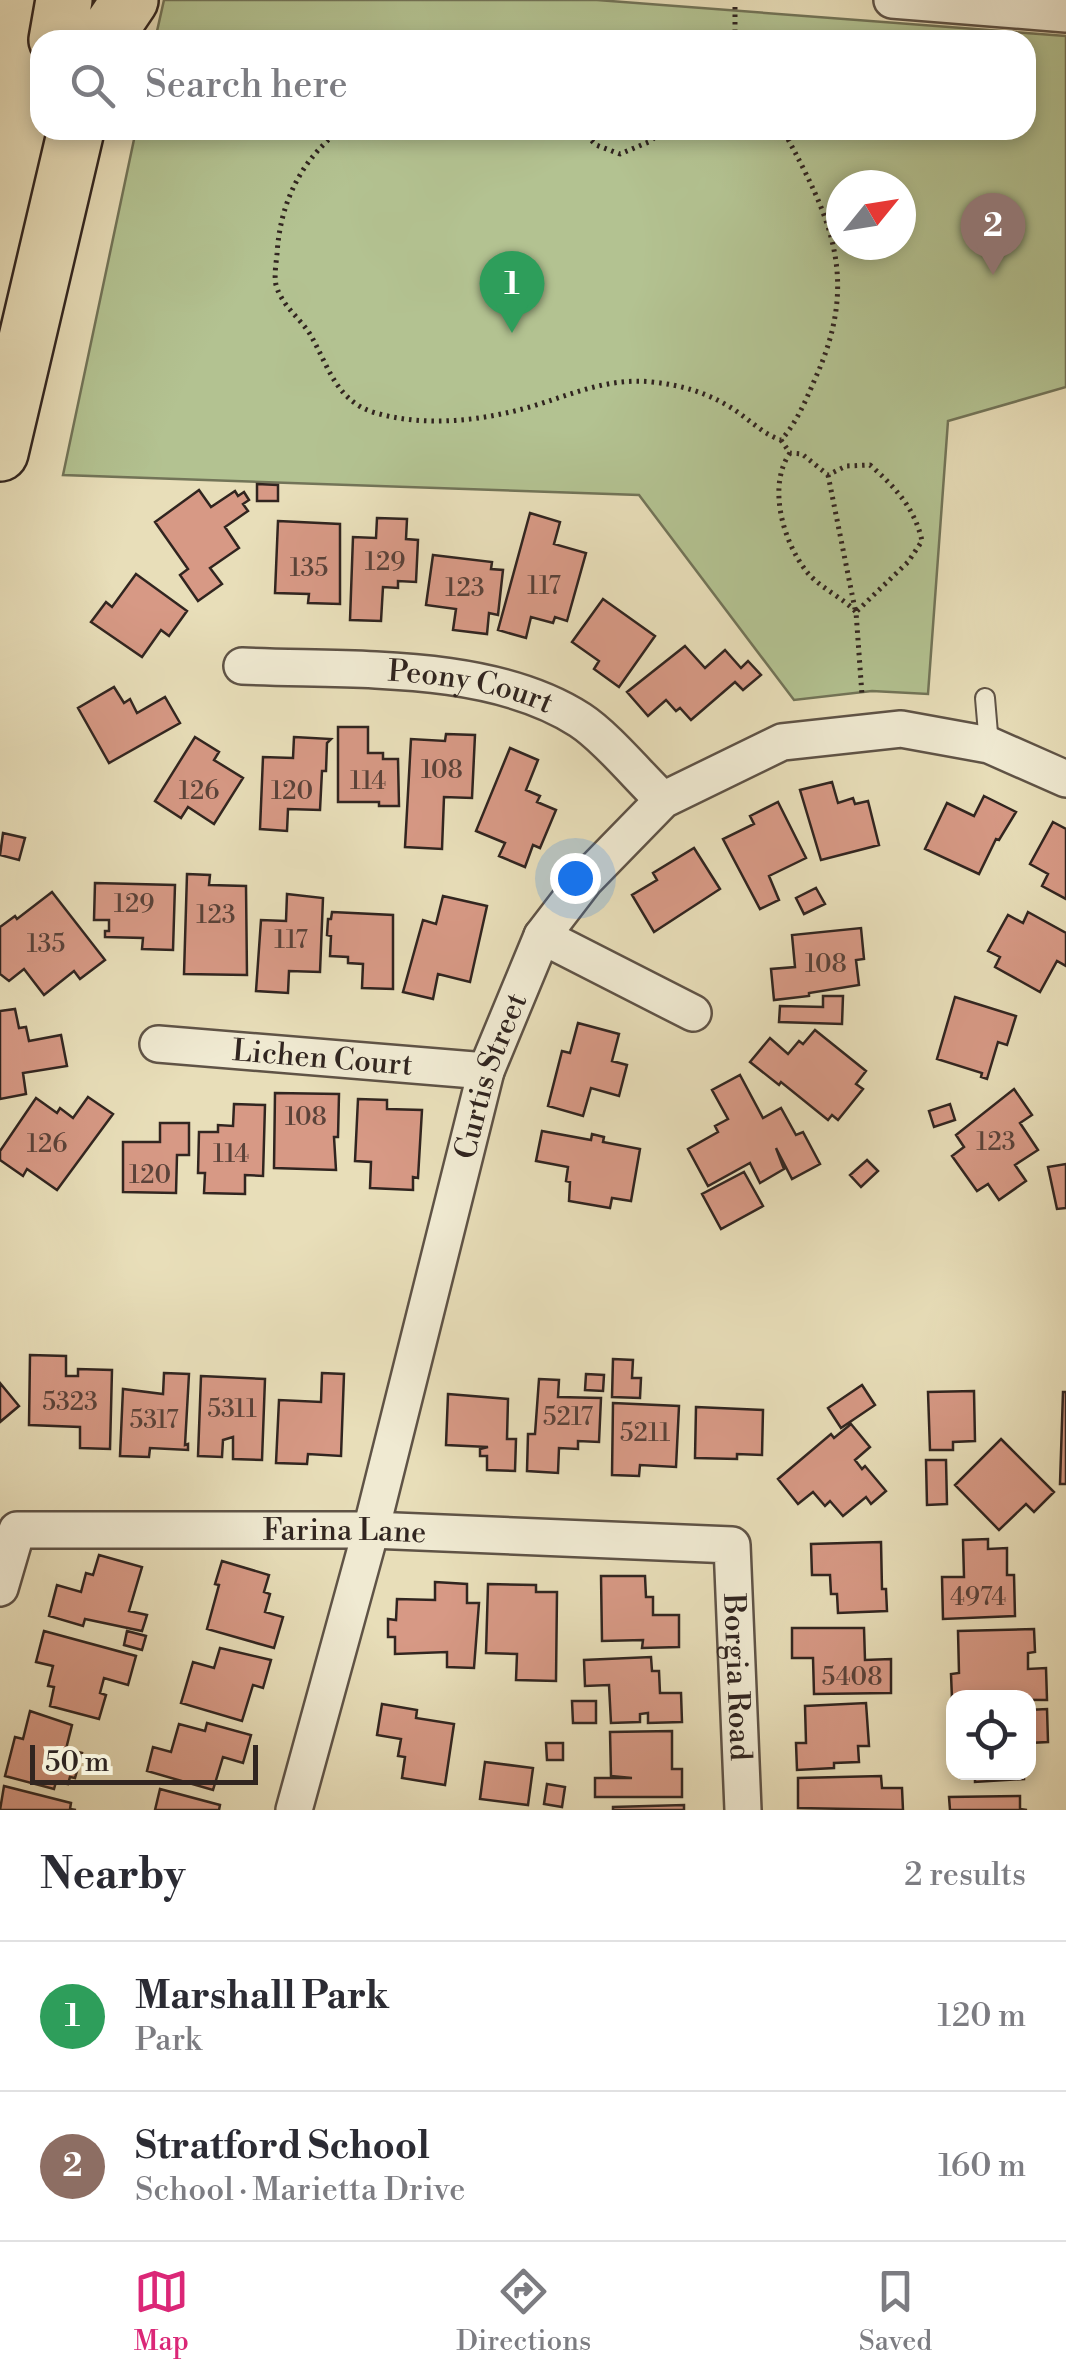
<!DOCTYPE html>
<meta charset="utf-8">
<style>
:root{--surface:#fff;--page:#f2f2f3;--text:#2b2b33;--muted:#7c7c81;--line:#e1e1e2;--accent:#db2777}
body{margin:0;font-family:"Libre Bodoni",serif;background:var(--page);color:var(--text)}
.controls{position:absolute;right:30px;bottom:30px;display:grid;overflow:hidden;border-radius:20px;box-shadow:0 5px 15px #0003}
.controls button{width:90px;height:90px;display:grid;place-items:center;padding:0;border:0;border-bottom:2px solid var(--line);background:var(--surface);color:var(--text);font:50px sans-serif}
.compass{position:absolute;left:826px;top:170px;width:90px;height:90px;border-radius:50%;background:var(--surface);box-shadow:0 5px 15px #0003;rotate:60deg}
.scale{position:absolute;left:30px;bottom:25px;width:228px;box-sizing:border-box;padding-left:10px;border:5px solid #312520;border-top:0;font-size:28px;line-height:35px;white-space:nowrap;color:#312520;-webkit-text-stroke:8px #f0ead2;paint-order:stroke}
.you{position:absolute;left:575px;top:878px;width:35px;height:35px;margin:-25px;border:8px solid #fff;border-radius:50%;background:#1a73e8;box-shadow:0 0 0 15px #1a73e833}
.badge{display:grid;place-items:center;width:65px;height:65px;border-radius:50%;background:var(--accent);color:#fff;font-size:32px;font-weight:700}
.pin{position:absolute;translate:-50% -82px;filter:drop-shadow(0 2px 5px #0008)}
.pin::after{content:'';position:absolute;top:52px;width:35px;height:30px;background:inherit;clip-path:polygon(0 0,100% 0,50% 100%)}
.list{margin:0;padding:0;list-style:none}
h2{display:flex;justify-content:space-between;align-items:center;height:130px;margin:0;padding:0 40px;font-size:42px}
h2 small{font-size:32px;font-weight:400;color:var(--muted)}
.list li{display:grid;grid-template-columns:65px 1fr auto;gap:30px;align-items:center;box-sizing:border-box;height:150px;padding:0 40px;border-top:2px solid var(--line)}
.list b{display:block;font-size:38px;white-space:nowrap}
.list p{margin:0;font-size:32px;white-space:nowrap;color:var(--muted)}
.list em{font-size:32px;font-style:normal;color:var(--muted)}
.icon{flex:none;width:55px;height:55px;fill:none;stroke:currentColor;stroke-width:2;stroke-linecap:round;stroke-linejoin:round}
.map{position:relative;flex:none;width:1066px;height:1810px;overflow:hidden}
.search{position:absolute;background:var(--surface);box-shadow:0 5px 15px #0003;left:30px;right:30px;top:30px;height:110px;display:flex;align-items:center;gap:25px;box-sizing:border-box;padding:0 35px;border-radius:30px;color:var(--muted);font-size:38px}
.sheet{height:430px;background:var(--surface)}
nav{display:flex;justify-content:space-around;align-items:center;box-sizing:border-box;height:140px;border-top:2px solid var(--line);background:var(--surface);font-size:28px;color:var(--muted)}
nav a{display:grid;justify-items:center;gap:5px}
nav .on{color:var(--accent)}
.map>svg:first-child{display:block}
</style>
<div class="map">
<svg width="1066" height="1810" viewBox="0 0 1066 1810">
<rect width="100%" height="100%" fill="#e8deb9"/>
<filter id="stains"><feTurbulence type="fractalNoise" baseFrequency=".002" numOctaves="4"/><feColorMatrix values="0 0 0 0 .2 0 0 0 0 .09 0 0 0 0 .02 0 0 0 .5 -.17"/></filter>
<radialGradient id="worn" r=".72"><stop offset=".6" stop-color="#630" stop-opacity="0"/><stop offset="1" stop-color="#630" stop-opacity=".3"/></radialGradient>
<path fill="#b3c291" stroke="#727458" stroke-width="2.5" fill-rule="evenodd" d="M164 0H597L1066 36V387L948 421 928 694 872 691 794 700 639 495 63 475 136 130H1026V40H155ZM901 185V245H841V185Z"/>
<path fill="#d79985" stroke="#312520" stroke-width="2.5" d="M257 484 278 485V501H257Z
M199 490 211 507 235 491 238 496 244 492 249 500 243 504 248 511 225 527 239 548 210 568 222 584 198 601 180 575 188 569 155 522Z
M530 513 560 522 554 544 586 553 567 621 555 617 553 623 531 617 526 638 498 630Z
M377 518 407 519 406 539 418 540 416 582 398 581V588L383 587 381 621 350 620 353 537 376 538Z
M278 521 340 524V604L308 603 309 594 275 593Z
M433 555 492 562 491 569 503 570 498 615 489 613 487 634 453 630 456 609 426 605Z
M136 574 187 611 169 636 161 630 142 657 91 622 106 602 112 607Z
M603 599 655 636 619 687 594 669 599 661 572 642Z
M685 646 705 668 725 650 741 668 748 661 761 675 743 690 735 682 691 720 680 708 676 711 666 700 648 716 627 692Z
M114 687 124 703 130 699 137 713 165 697 180 723 109 763 78 708Z
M338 727H368V753H383V759H398L399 806H379V802H338Z
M446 734 475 735 472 798 444 797 442 849 405 847 411 739 445 741Z
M195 737 219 752 214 760 243 778 214 824 188 807 181 818 155 801Z
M294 737 331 739 327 743 326 771H322L320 810 288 809 287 831 260 829 263 757 293 758Z
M510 748 538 760 526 790 540 796 537 802 556 810 540 848 533 845 525 867 499 856 505 843 476 831Z
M832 782 838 803 853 798 855 804 868 801 879 845 821 860 800 790Z
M984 796 1016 812 999 840 996 839 979 874 925 849 947 803 974 816Z
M778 802 806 858 769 876 779 900 760 909 723 839 754 824 750 816Z
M1053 822 1066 829V899L1042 886 1048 874 1030 864Z
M3 833 25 838 19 860 0 855Z
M694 848 720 889 654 932 632 895 657 880 653 873Z
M187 874 210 875 209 885 246 886 247 975 184 974Z
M95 883 175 885 173 950 142 949 143 938 105 937V931H109V920H94Z
M816 888 825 904 804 914 796 898Z
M52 892 105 960 80 979 74 971 44 995 24 969 9 981 0 974V927L15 916 17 919Z
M287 894 323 898 320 972 289 971 288 993 256 991 261 920 286 921Z
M443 896 487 906 470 982 438 974 433 999 403 992 423 920 436 924Z
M332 912 393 915V989L362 988 363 964 348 963V957L330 956 331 936 327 935 328 919H331Z
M1028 912 1066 933V966L1057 961 1040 992 995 967 1000 957 988 951 1008 915 1023 923Z
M861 928 864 959 856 960 859 985 809 993V996L774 1000 771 969 795 967 792 935Z
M823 996H843L842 1024 779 1022 780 1006 823 1007Z
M955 997 1016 1016 1007 1045 998 1042 987 1079 981 1077 982 1073 937 1059Z
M15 1009 19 1028 26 1027 29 1041 61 1035 67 1066 23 1073 26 1094 0 1099V1011Z
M578 1023 619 1034 612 1061 627 1065 619 1096 591 1088 583 1116 548 1106 562 1051 570 1053Z
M815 1030 866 1071 856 1084 863 1089 838 1120 832 1115 828 1120 781 1082 779 1085 750 1062 770 1038 788 1054 799 1041 803 1044Z
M740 1075 763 1118 781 1108 796 1135 803 1132 820 1164 792 1179 776 1148 784 1169 760 1183 750 1163 708 1186 688 1149 718 1132 715 1126 728 1119 712 1090Z
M1014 1089 1032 1115 1020 1123 1038 1150 1015 1165 1026 1181 999 1200 988 1184 977 1191 952 1156 964 1147 956 1135Z
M275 1093 339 1094 338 1137H334L336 1170 274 1168Z
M88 1097 113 1114 57 1190 27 1169 23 1176 0 1160V1151L36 1098 57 1113 60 1108 73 1118Z
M358 1099 387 1100V1109L422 1110 418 1178 413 1177V1190L370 1188 371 1162 355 1161Z
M234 1104 265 1105 263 1176 245 1175V1194L204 1193 205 1173H198L199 1132H218V1125L233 1126Z
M950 1104 955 1120 934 1127 929 1111Z
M160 1123H189V1155H177L176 1193 123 1192V1142H160Z
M542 1131 591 1140 592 1134 604 1137 603 1142 640 1149 631 1201 612 1198 610 1208 569 1201 570 1182 566 1181 568 1167 536 1161Z
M867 1160 878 1171 861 1187 850 1175Z
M1066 1164V1208L1057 1209 1048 1167Z
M744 1172 763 1206 721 1229 702 1194Z
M30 1355 66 1356V1376H78V1369L112 1370 110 1449 80 1448V1427L29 1425Z
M613 1359 633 1360 632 1378H641L640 1398 612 1397Z
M164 1373 189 1374 185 1445 188 1444V1450L150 1448 149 1457 120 1456 123 1389 163 1394Z
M322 1373 344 1374 341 1456 308 1454 307 1464 276 1463 279 1400 321 1402Z
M586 1374 604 1375 603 1391 585 1390Z
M201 1376 265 1379 262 1460 233 1459V1437L223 1440 222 1457 198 1456Z
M539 1379 559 1380 558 1397 601 1398 599 1442 578 1441V1449L559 1448 558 1473 527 1471 528 1434H535Z
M0 1383 19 1406 0 1422Z
M862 1385 875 1405 841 1428 828 1408Z
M974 1391 975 1441 953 1442V1450H930L928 1392Z
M1063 1392H1066V1484H1060Z
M448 1394 508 1399 507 1439H516L515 1471 487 1470V1456H480V1449L488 1447 446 1445Z
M613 1403 679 1406 676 1467 640 1465 639 1476 612 1475Z
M696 1407 763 1410 762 1455 737 1454V1459L695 1458Z
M851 1424 870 1447 855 1460 862 1469 865 1466 886 1491 871 1504 866 1497 843 1516 830 1501 825 1506 813 1492 798 1504 778 1479 831 1434 834 1438Z
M1001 1439 1054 1492 1034 1512 1026 1504 999 1530 955 1485Z
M926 1460H946L947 1504 927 1505Z
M988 1539V1549L1007 1548V1575H1014L1015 1616 943 1619 942 1577H964L963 1540Z
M881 1542 882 1589H886L887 1611 838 1613 837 1594H831L830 1575H812L811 1544Z
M99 1555 142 1567 129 1611 147 1615 142 1631 85 1619 83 1626 49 1616 57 1585 81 1592 86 1573 93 1575Z
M222 1561 269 1575 264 1592 270 1594 265 1612 283 1617 274 1648 207 1629 219 1585 215 1584Z
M601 1576H645L646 1597H653V1615H679V1647L642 1648 643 1640 602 1641Z
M435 1582 467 1584V1603H479L474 1668 447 1667V1652L395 1654V1637H388V1619L396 1620 397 1599 435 1600Z
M488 1584 536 1585V1592H557L556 1681 516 1680 517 1654 486 1653Z
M792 1628H864L865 1660 891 1659V1693L814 1694 813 1658H792Z
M1034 1629 1035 1652 1028 1653V1669L1046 1668 1047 1700 952 1699 951 1674 959 1673 958 1631Z
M44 1631 136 1656 128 1685 104 1678 100 1693 106 1695 99 1719 50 1706 54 1687 48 1686 53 1666 36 1662Z
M127 1631 146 1636 142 1650 124 1645Z
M220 1648 271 1660 263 1688 253 1685 242 1721 181 1703 193 1662 214 1668Z
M651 1657 652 1671H659L660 1693H681L682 1722 648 1723V1713L640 1714V1722L611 1723 609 1685 585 1686 584 1660Z
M572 1701H596V1723H573Z
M866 1703 869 1746H858L859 1762 834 1763V1768L797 1770 796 1743H806L805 1706Z
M382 1704 417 1710 416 1718 454 1724 445 1785 402 1778 405 1757 398 1756 401 1739 377 1735Z
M1047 1709 1048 1742 1029 1743 1028 1762V1710Z
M30 1711 72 1725 66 1749 82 1753 75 1778 70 1777 68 1784 56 1782 54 1789 5 1776 15 1737 23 1739Z
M207 1723 251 1735 243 1763 223 1757 213 1790 147 1771 153 1747 171 1752 179 1724 205 1731Z
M672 1731V1769H682V1797H595V1778H632L611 1776 610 1732Z
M546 1743H563V1760H547Z
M485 1762 533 1768 528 1805 480 1799Z
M975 1772H1024V1779L975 1782Z
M881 1776 882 1788H902L903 1810 798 1808V1778Z
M547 1784 565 1787 562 1807 544 1804Z
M4 1786 71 1803 70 1809 76 1810H0Z
M160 1789 220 1805 219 1810H155Z
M1020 1796V1809L1027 1810H950L949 1797Z
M684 1805V1810H613V1807Z"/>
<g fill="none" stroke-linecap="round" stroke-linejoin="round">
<g stroke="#5f5346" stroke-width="22">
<path id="lane" d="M985 698 989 745"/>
</g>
<g stroke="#5f5346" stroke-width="40">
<g id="street">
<path d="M892 0 1066 14"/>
<path id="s1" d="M242 666C347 671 489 661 580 720 606 737 639 777 663 800"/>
<path d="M542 936 693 1013"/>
<path id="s2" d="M158 1044 486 1071"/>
<path id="s3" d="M0 1588 17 1530H371L732 1545 743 1810"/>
<path id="s4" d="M294 1810 371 1530 486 1071 542 936 585 880 663 800 782 742 901 729 989 745 1066 779"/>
</g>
</g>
<g stroke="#312520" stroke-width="60">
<path id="highway" d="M57 40 64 0
M103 40 130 0
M0 453 76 130"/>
</g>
<path stroke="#312520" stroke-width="5" stroke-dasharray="2.5 5" stroke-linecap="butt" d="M735 7V40
M340 130C300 161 280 204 277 254 276 264 274 276 276 285 282 306 299 317 310 334 328 365 336 402 376 413 424 427 479 421 526 408 569 396 606 377 652 382 681 385 705 392 730 407 747 417 762 434 781 440 796 424 806 400 815 379 860 280 832 220 783 130
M581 130 596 145 620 154 651 141 662 130
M781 440 790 453 802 454 828 475 846 466 870 465C894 486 915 508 922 541L908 562 856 612 862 695
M790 453C767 486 783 542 807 572 820 588 842 597 856 612
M828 475 855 609"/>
<use href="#lane" stroke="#f0ead2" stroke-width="18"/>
<use href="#street" stroke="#f0ead2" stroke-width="35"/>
<use href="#highway" stroke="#e8deb9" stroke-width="55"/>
</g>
<g text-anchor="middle" stroke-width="9" stroke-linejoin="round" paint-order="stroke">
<g font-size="25" fill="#5a4239">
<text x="385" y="570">129</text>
<text x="309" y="576">135</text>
<text x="544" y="594">117</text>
<text x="465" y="596">123</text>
<text x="442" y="778">108</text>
<text x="368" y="789">114</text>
<text x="199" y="799">126</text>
<text x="292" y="799">120</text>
<text x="134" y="912">129</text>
<text x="216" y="923">123</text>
<text x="291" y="948">117</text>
<text x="46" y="952">135</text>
<text x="826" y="972">108</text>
<text x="306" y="1125">108</text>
<text x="996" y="1150">123</text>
<text x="47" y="1152">126</text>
<text x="231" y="1162">114</text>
<text x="150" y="1183">120</text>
<text x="70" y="1410">5323</text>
<text x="232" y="1417">5311</text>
<text x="568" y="1425">5217</text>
<text x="154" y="1428">5317</text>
<text x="645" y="1441">5211</text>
<text x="978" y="1605">4974</text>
<text x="852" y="1685">5408</text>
</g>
<g font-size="30" fill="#312520" stroke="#f0ead2">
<text dy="10" stroke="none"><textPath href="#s1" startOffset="230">Peony Court</textPath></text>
<text dy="10" stroke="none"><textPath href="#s2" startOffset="165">Lichen Court</textPath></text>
<text dy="10" stroke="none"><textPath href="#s4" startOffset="760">Curtis Street</textPath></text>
<text dy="10" stroke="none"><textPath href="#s3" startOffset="388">Farina Lane</textPath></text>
<text dy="10" stroke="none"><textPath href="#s3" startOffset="908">Borgia Road</textPath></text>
</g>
</g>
<rect width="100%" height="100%" filter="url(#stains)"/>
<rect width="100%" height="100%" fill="url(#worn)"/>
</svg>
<div class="controls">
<button><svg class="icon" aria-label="locate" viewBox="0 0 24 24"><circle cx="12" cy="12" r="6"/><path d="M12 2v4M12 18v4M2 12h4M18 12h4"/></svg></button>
</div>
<svg class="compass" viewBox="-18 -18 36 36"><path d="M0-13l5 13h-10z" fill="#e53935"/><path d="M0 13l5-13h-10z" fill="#7c7c81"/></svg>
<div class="scale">50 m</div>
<div class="you"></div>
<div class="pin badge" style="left:512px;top:333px;background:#2e9e5b">1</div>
<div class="pin badge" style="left:993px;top:275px;background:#8d6e63">2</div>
<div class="search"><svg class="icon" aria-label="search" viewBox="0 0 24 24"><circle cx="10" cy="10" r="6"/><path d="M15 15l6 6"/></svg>Search here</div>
</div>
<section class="sheet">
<h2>Nearby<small>2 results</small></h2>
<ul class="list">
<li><span class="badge" style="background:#2e9e5b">1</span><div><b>Marshall Park</b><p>Park</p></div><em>120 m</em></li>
<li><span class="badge" style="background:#8d6e63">2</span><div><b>Stratford School</b><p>School · Marietta Drive</p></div><em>160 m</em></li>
</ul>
</section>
<nav>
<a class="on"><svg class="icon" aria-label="map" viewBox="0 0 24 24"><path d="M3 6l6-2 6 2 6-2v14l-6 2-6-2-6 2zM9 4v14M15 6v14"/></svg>Map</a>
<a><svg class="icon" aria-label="directions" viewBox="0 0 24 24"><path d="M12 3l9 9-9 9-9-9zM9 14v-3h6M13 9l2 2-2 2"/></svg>Directions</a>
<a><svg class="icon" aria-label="saved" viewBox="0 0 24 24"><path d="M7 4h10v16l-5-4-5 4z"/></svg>Saved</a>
</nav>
